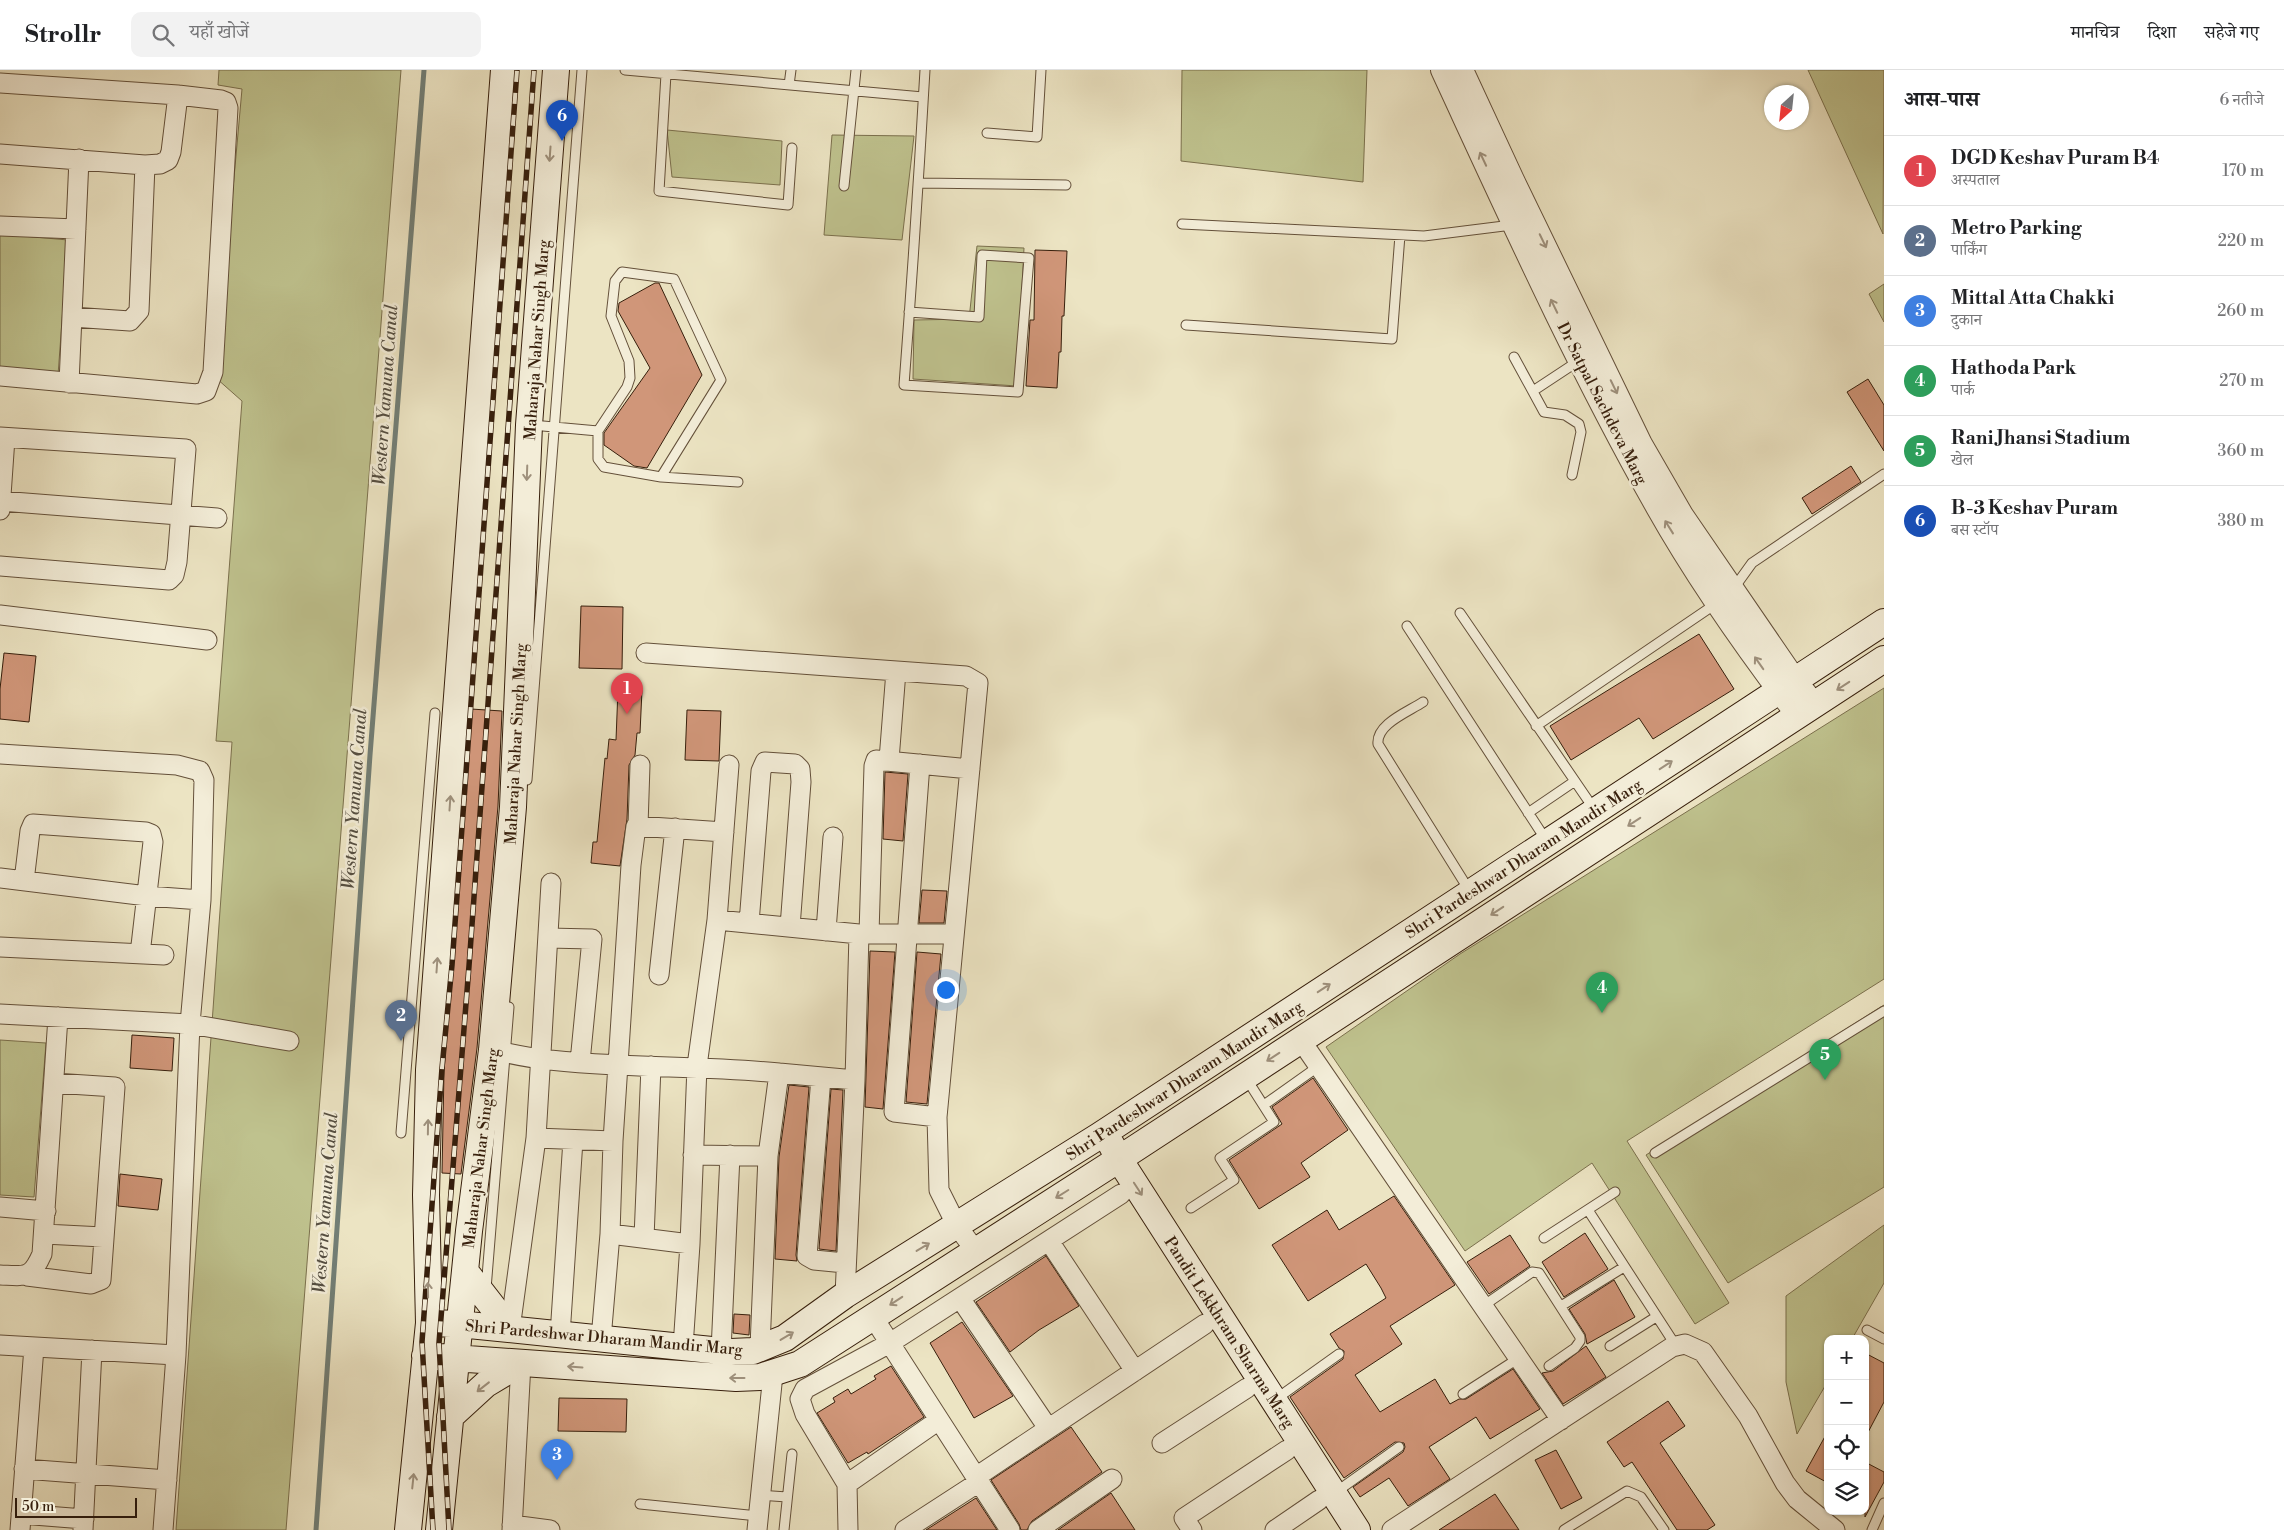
<!DOCTYPE html>
<html lang="hi">
<meta charset="utf-8">
<style>
:root{--surface:#fff;--page:#f2f2f2;--text:#202124;--muted:#757577;--line:#e0e0e0;--accent:#b45309}
body{margin:0;font-family:"Libre Bodoni","Noto Serif Devanagari",serif;background:var(--page);color:var(--text)}
.controls{position:absolute;right:15px;bottom:15px;display:grid;overflow:hidden;border-radius:10px;box-shadow:0 1px 4px #0004}
.controls button{width:45px;height:45px;display:grid;place-items:center;padding:0;border:0;border-bottom:1px solid var(--line);background:var(--surface);color:var(--text);font:25px sans-serif}
.compass{position:absolute;left:1764px;top:15px;width:45px;height:45px;border-radius:50%;background:var(--surface);box-shadow:0 1px 4px #0004;rotate:207deg}
.scale{position:absolute;left:15px;bottom:12px;width:122px;box-sizing:border-box;padding-left:5px;border:2px solid #371f0c;border-top:0;font-size:14px;line-height:18px;white-space:nowrap;color:#371f0c;-webkit-text-stroke:4px #f3edd8;paint-order:stroke}
.you{position:absolute;left:945px;top:919px;width:18px;height:18px;margin:-12px;border:4px solid #fff;border-radius:50%;background:#1a73e8;box-shadow:0 0 0 8px #1a73e833}
.badge{display:grid;place-items:center;width:32px;height:32px;border-radius:50%;background:var(--accent);color:#fff;font-size:16px;font-weight:700}
.pin{position:absolute;translate:-50% -41px;filter:drop-shadow(0 1px 2px #0008)}
.pin::after{content:'';position:absolute;top:26px;width:18px;height:15px;background:inherit;clip-path:polygon(0 0,100% 0,50% 100%)}
.list{margin:0;padding:0;list-style:none}
h2{display:flex;justify-content:space-between;align-items:center;height:65px;margin:0;padding:0 20px;font-size:21px}
h2 small{font-size:16px;font-weight:400;color:var(--muted)}
.list li{display:grid;grid-template-columns:32px 1fr auto;gap:15px;align-items:center;box-sizing:border-box;height:70px;padding:0 20px;border-top:1px solid var(--line)}
.list b{display:block;font-size:19px;white-space:nowrap}
.list p{margin:0;font-size:16px;white-space:nowrap;color:var(--muted)}
.list em{font-size:16px;font-style:normal;color:var(--muted)}
.icon{flex:none;width:28px;height:28px;fill:none;stroke:currentColor;stroke-width:2;stroke-linecap:round;stroke-linejoin:round}
.map{position:relative;flex:none;width:1884px;height:1460px;overflow:hidden}
header{display:flex;align-items:center;gap:30px;box-sizing:border-box;height:70px;padding:0 25px;background:var(--surface);border-bottom:1px solid var(--line)}
header strong{font-size:24px}
nav{display:flex;gap:28px;margin-inline-start:auto;font-size:18px}
.search{width:350px;height:45px;background:var(--page);display:flex;align-items:center;gap:12px;box-sizing:border-box;padding:0 18px;border-radius:10px;color:var(--muted);font-size:19px}
main{display:flex}
aside{flex:1;background:var(--surface)}
.map>svg:first-child{display:block}
</style>
<header>
<strong>Strollr</strong>
<div class="search"><svg class="icon" aria-label="search" viewBox="0 0 24 24"><circle cx="10" cy="10" r="6"/><path d="M15 15l6 6"/></svg>यहाँ खोजें</div>
<nav><a>मानचित्र</a><a>दिशा</a><a>सहेजे गए</a></nav>
</header>
<main>
<div class="map">
<svg width="1884" height="1460" viewBox="0 0 1884 1460">
<rect width="100%" height="100%" fill="#ece4c3"/>
<filter id="stains"><feTurbulence type="fractalNoise" baseFrequency=".004" numOctaves="4"/><feColorMatrix values="0 0 0 0 .2 0 0 0 0 .09 0 0 0 0 .02 0 0 0 .5 -.17"/></filter>
<radialGradient id="worn" r=".72"><stop offset=".6" stop-color="#630" stop-opacity="0"/><stop offset="1" stop-color="#630" stop-opacity=".3"/></radialGradient>
<path fill="#bfc28e" stroke="#7b704d" d="M219 0H401L286 1460H176L232 672 216 671 242 331 216 308 242 19 218 15Z
M1182 0H1367L1363 112 1181 91Z
M1808 0H1884L1883 164Z
M667 60 782 71 780 115 672 107Z
M832 65 914 66 902 170 824 165Z
M0 164 68 170 58 305 0 300Z
M977 176 1024 178 1017 316 913 309 914 250 969 249Z
M1884 214V252L1869 224Z
M1884 618V909L1627 1071 1729 1233 1695 1254 1592 1093 1465 1181 1326 977 1460 884Z
M1884 935V1117L1728 1213 1646 1085Z
M0 970 46 973 34 1127 0 1125Z
M1884 1155V1213L1852 1269H1828V1311L1797 1364 1786 1312V1226Z"/>
<g fill="none" stroke-linecap="round" stroke-linejoin="round">
<path stroke="#727e75" stroke-width="5" d="M316 1460 370 685 424 0"/>
</g>
<path fill="#d09679" stroke="#371f0c" d="M1035 180 1067 181 1064 246H1062L1061 282H1059L1057 318 1026 316 1030 250H1034Z
M655 213H659L702 305 647 398 634 396 604 375V363L650 298 618 241 619 233Z
M1868 309 1884 335V381L1847 322Z
M1851 396 1861 412 1812 444 1802 428Z
M581 536 623 537 622 599 579 598Z
M1699 564 1734 619 1653 669 1639 648 1571 690 1550 656Z
M4 583 36 586 29 652 0 649V619Z
M618 619 642 620 640 663H637L635 685 629 695 627 749 620 796 591 793 593 772H597L605 688 607 689 609 669 616 670Z
M471 639 502 641 498 736 477 978 461 1104 442 1103 444 1001Z
M687 640 721 641 719 691 685 690Z
M885 702 908 704 903 771 883 769Z
M922 820 947 821 944 853H919Z
M870 881 895 882 883 1039 865 1037Z
M917 882 941 884 927 1034 906 1032Z
M132 965 174 968 172 1001 130 998Z
M1313 1008 1348 1060 1301 1093 1310 1107 1259 1139 1229 1090 1282 1054 1272 1037Z
M789 1015 809 1017 796 1185 797 1191 775 1189 779 1087Z
M831 1019 843 1020 836 1181 819 1179Z
M120 1104 162 1109 158 1140 118 1136Z
M1394 1126 1455 1215 1390 1256 1402 1274 1355 1305 1380 1342 1435 1309 1450 1334 1459 1329H1466L1513 1299 1540 1339 1490 1369 1476 1347 1429 1377 1450 1409 1408 1436 1389 1408 1360 1427 1353 1417 1403 1382 1405 1377 1404 1373 1395 1372 1344 1408 1290 1327 1343 1289 1344 1281 1339 1278 1330 1264 1386 1228 1381 1218 1366 1194 1308 1231 1272 1175 1327 1140 1339 1160Z
M1585 1163 1608 1199 1564 1227 1542 1192Z
M1510 1165 1530 1196 1489 1224 1467 1192Z
M1046 1186 1079 1236 1039 1260 1010 1282 976 1232Z
M1614 1210 1635 1247 1587 1274 1585 1264 1569 1239Z
M734 1244 750 1245 749 1265 733 1263Z
M962 1252 1013 1326 974 1348 930 1273Z
M1586 1276 1606 1307 1563 1334 1542 1303 1553 1301Z
M1865 1283 1884 1293V1332L1865 1368Z
M891 1296 924 1347 868 1384 867 1382 848 1393 817 1343 835 1332 833 1328 848 1319 851 1324 876 1309 874 1306Z
M559 1328 627 1329 626 1362 558 1361Z
M1668 1331 1685 1356 1660 1373 1715 1455 1707 1460H1677L1632 1392 1624 1397 1607 1372Z
M1071 1357 1102 1402 1032 1451 1027 1460H1021L1019 1454 991 1410Z
M1828 1361V1413L1806 1401Z
M1556 1380 1582 1428 1561 1439 1535 1390Z
M1865 1392 1884 1402V1412L1865 1447Z
M1111 1423 1135 1460H1058Z
M1495 1424 1519 1460H1439Z
M976 1428 997 1460H926Z"/>
<g fill="none" stroke-linecap="round" stroke-linejoin="round">
<g stroke="#64503a" stroke-width="11">
<path id="service" d="M625 0 923 27
M666 4 659 121 788 135 792 78
M789 15 791 0
M987 63 1037 67 1041 0
M919 113 1066 115
M844 116 856 0
M1182 154 1424 166 1512 155
M909 242 979 247 982 185 1029 188 1018 322 904 315C912 210 919 105 925 0
M1186 255 1392 269 1400 165
M1514 287 1544 342 1565 345 1579 354 1581 362 1572 405
M1533 321 1580 290
M532 355 598 361
M661 407 721 310 674 209 622 202 615 211 611 246 629 291 630 308 627 317 598 361V389L604 397 661 407 738 412
M1734 518 1752 493 1884 404
M1460 543 1594 739
M1407 556 1546 770
M1423 632C1408 642 1376 654 1378 674L1469 820
M1536 656 1717 533
M527 710 582 0
M1528 743 1575 711
M1264 1035 1319 996
M401 1063 435 643
M1655 1083 1884 941
M1191 1138 1234 1110 1220 1088 1274 1052 1246 1008
M1588 1140 1676 1276
M1544 1168 1615 1122
M486 1219 509 937
M1483 1236 1532 1202 1539 1203 1580 1267V1271L1575 1278 1549 1296
M1561 1236 1624 1197
M1867 1260 1884 1269
M1610 1276 1656 1247
M1463 1324 1519 1288
M1276 1329 1339 1284
M1336 1422 1399 1377
M760 1425 787 1427
M640 1434 758 1446
M784 1460 792 1384
M1564 1460 1627 1421 1641 1427 1664 1460
M1872 1460 1884 1433"/>
</g>
<g stroke="#64503a" stroke-width="21">
<path id="minor" d="M0 13 178 25 221 30 226 32 228 38 213 302 206 321 197 324 0 306
M0 84 145 95 160 94 168 90 171 82 178 25
M0 156 76 159
M72 247 130 251 139 241 145 95
M69 313 79 89
M0 367 186 379 177 492 174 505 169 510 0 496
M0 431 217 448
M0 440 5 368
M0 545 207 570
M646 583 966 606 978 613 937 1047 939 1120 957 1156 975 1180
M0 684 177 695 200 701 204 710 201 830 190 954 176 1285 163 1460
M889 690 896 601
M920 694 894 1042 937 1047
M638 756 640 695
M0 808 147 826 201 830
M24 811 30 761 33 754 146 762 151 764 153 772 140 884
M717 850 729 695
M749 853 761 701 765 692 795 694 800 699 801 712 790 857
M826 861 833 767
M859 864H954
M869 864 874 696 876 690 970 699
M548 868 592 869 580 992
M0 877 164 885
M659 905 675 758
M0 944 190 954 289 971
M1300 969 1561 1350
M492 980C508 983 525 987 541 989 620 999 700 995 779 1003L768 1086 760 1277
M821 1007 807 1186 814 1190 845 1193
M536 1068 613 1071 631 795 636 756 724 762
M693 1085 768 1086
M0 1137 46 1141
M44 1164 103 1167
M610 1164 613 1071
M644 1168 651 996
M1049 1171 1135 1301
M690 1174 697 996 717 850 859 864 855 1010 779 1003
M0 1205C26 1206 31 1209 42 1184L58 947
M27 1206 91 1214 101 1210 115 1017 54 1013
M845 1225 855 1010
M960 1228 1048 1358
M873 1247 1010 1460
M510 1259 536 1068 551 813
M560 1265 573 1070
M601 1269 610 1164 690 1174 683 1277
M0 1275 176 1285
M721 1281 730 1085
M1162 1373 1247 1318
M24 1399 167 1410
M976 1407 1205 1254
M847 1414 939 1350
M21 1444 84 1449
M512 1455 550 1460
M20 1460 34 1277
M83 1460 92 1280
M512 1460 521 1293
M757 1460 773 1304
M848 1460 847 1414 805 1344 800 1329 805 1319 890 1273 1121 1124
M905 1460 979 1412
M1038 1460 1112 1409
M1192 1460 1184 1448 1287 1380
M1275 1460 1319 1430
M1392 1460 1672 1277 1685 1274 1703 1282 1748 1346 1785 1413 1797 1429 1835 1460"/>
</g>
<g stroke="#64503a" stroke-width="24">
<path id="tertiary" d="M1442 0C1510 147 1577 296 1657 437 1698 510 1747 579 1798 646
M1462 0 1513 110 1641 374 1682 445 1795 610 1814 634"/>
</g>
<g stroke="#371f0c" stroke-width="28">
<path id="secondary" d="M1111 1074 1119 1089 1357 1460
M465 1201 510 1259
M429 1253 459 1254 731 1282 753 1281 785 1268 845 1225 1099 1066 1884 552
M425 1286 736 1308 760 1307 800 1294 1119 1089 1884 589
M450 1347 486 1314 521 1293
M408 1460 429 1253 426 1125 429 1000 504 0
M439 1460 469 1161 492 980 513 737 529 355 556 0"/>
</g>
<use href="#service" stroke="#f3edd8" stroke-width="9"/>
<use href="#minor" stroke="#f3edd8" stroke-width="19"/>
<use href="#tertiary" stroke="#f3edd8" stroke-width="22"/>
<use href="#secondary" stroke="#f3edd8" stroke-width="26"/>
<g stroke="#371f0c" stroke-width="5.5">
<path id="rail" d="M433 1460 422 1272 442 998 452 895 517 0
M449 1460 439 1273 469 896 534 0"/>
</g>
<use href="#rail" stroke="#f3edd8" stroke-width="4" stroke-dasharray="11" stroke-linecap="butt"/>
</g>
<defs><path id="oneway-shaft" d="M-6 0H5M1.5-3L5.5 0L1.5 3" fill="none" stroke-width="1.6" stroke-linecap="round" stroke-linejoin="round" transform="scale(1.25)"/></defs>
<g stroke="#9e907c">
<use href="#oneway-shaft" transform="translate(550 84) rotate(94)"/>
<use href="#oneway-shaft" transform="translate(1483 89) rotate(-115)"/>
<use href="#oneway-shaft" transform="translate(1543 171) rotate(64)"/>
<use href="#oneway-shaft" transform="translate(1554 236) rotate(-116)"/>
<use href="#oneway-shaft" transform="translate(1614 317) rotate(64)"/>
<use href="#oneway-shaft" transform="translate(527 403) rotate(92)"/>
<use href="#oneway-shaft" transform="translate(1669 457) rotate(-122)"/>
<use href="#oneway-shaft" transform="translate(1759 593) rotate(-125)"/>
<use href="#oneway-shaft" transform="translate(1843 616) rotate(147)"/>
<use href="#oneway-shaft" transform="translate(1666 695) rotate(-33)"/>
<use href="#oneway-shaft" transform="translate(450 733) rotate(-86)"/>
<use href="#oneway-shaft" transform="translate(1634 752) rotate(147)"/>
<use href="#oneway-shaft" transform="translate(1497 841) rotate(147)"/>
<use href="#oneway-shaft" transform="translate(437 895) rotate(-86)"/>
<use href="#oneway-shaft" transform="translate(1324 918) rotate(-33)"/>
<use href="#oneway-shaft" transform="translate(1273 987) rotate(147)"/>
<use href="#oneway-shaft" transform="translate(428 1057) rotate(-89)"/>
<use href="#oneway-shaft" transform="translate(1138 1119) rotate(57)"/>
<use href="#oneway-shaft" transform="translate(1062 1124) rotate(148)"/>
<use href="#oneway-shaft" transform="translate(923 1177) rotate(-31)"/>
<use href="#oneway-shaft" transform="translate(428 1220) rotate(-91)"/>
<use href="#oneway-shaft" transform="translate(896 1231) rotate(147)"/>
<use href="#oneway-shaft" transform="translate(787 1266) rotate(-31)"/>
<use href="#oneway-shaft" transform="translate(575 1297) rotate(-176)"/>
<use href="#oneway-shaft" transform="translate(737 1308) rotate(-180)"/>
<use href="#oneway-shaft" transform="translate(483 1317) rotate(142)"/>
<use href="#oneway-shaft" transform="translate(413 1411) rotate(-84)"/>
</g>
<g text-anchor="middle" stroke-width="5" stroke-linejoin="round" paint-order="stroke">
<g font-size="16" fill="#371f0c" stroke="#f3edd8">
<text transform="translate(536 270) rotate(-86)" y="6">Maharaja Nahar Singh Marg</text>
<text transform="translate(1603 333) rotate(63)" y="6">Dr Satpal Sachdeva Marg</text>
<text transform="translate(515 674) rotate(-87)" y="6">Maharaja Nahar Singh Marg</text>
<text transform="translate(1523 788) rotate(-33)" y="6">Shri Pardeshwar Dharam Mandir Marg</text>
<text transform="translate(1184 1010) rotate(-33)" y="6">Shri Pardeshwar Dharam Mandir Marg</text>
<text transform="translate(480 1078) rotate(-83)" y="6">Maharaja Nahar Singh Marg</text>
<text transform="translate(1230 1262) rotate(57)" y="6">Pandit Lekkhram Sharma Marg</text>
<text transform="translate(604 1267) rotate(5)" y="6">Shri Pardeshwar Dharam Mandir Marg</text>
</g>
<g font-size="18" font-style="italic" fill="#554e41" stroke="#f3edd8">
<text transform="translate(385 325) rotate(-86)" y="6">Western Yamuna Canal</text>
<text transform="translate(354 729) rotate(-86)" y="6">Western Yamuna Canal</text>
<text transform="translate(325 1133) rotate(-86)" y="6">Western Yamuna Canal</text>
</g>
</g>
<rect width="100%" height="100%" filter="url(#stains)"/>
<rect width="100%" height="100%" fill="url(#worn)"/>
</svg>
<div class="controls">
<button>+</button>
<button>−</button>
<button><svg class="icon" aria-label="locate" viewBox="0 0 24 24"><circle cx="12" cy="12" r="6"/><path d="M12 2v4M12 18v4M2 12h4M18 12h4"/></svg></button>
<button><svg class="icon" aria-label="layers" viewBox="0 0 24 24"><path d="M12 4l9 5-9 5-9-5zM3 14l9 5 9-5"/></svg></button>
</div>
<svg class="compass" viewBox="-18 -18 36 36"><path d="M0-13l5 13h-10z" fill="#e53935"/><path d="M0 13l5-13h-10z" fill="#757577"/></svg>
<div class="scale">50 m</div>
<div class="you"></div>
<div class="pin badge" style="left:627px;top:644px;background:#e0444e">1</div>
<div class="pin badge" style="left:401px;top:971px;background:#5c6f8a">2</div>
<div class="pin badge" style="left:557px;top:1410px;background:#3f7fe0">3</div>
<div class="pin badge" style="left:1602px;top:943px;background:#2e9e5b">4</div>
<div class="pin badge" style="left:1825px;top:1010px;background:#2e9e5b">5</div>
<div class="pin badge" style="left:562px;top:71px;background:#1a4fb4">6</div>
</div>
<aside>
<h2>आस-पास<small>6 नतीजे</small></h2>
<ul class="list">
<li><span class="badge" style="background:#e0444e">1</span><div><b>DGD Keshav Puram B4</b><p>अस्पताल</p></div><em>170 m</em></li>
<li><span class="badge" style="background:#5c6f8a">2</span><div><b>Metro Parking</b><p>पार्किंग</p></div><em>220 m</em></li>
<li><span class="badge" style="background:#3f7fe0">3</span><div><b>Mittal Atta Chakki</b><p>दुकान</p></div><em>260 m</em></li>
<li><span class="badge" style="background:#2e9e5b">4</span><div><b>Hathoda Park</b><p>पार्क</p></div><em>270 m</em></li>
<li><span class="badge" style="background:#2e9e5b">5</span><div><b>Rani Jhansi Stadium</b><p>खेल</p></div><em>360 m</em></li>
<li><span class="badge" style="background:#1a4fb4">6</span><div><b>B-3 Keshav Puram</b><p>बस स्टॉप</p></div><em>380 m</em></li>
</ul>
</aside>
</main>
